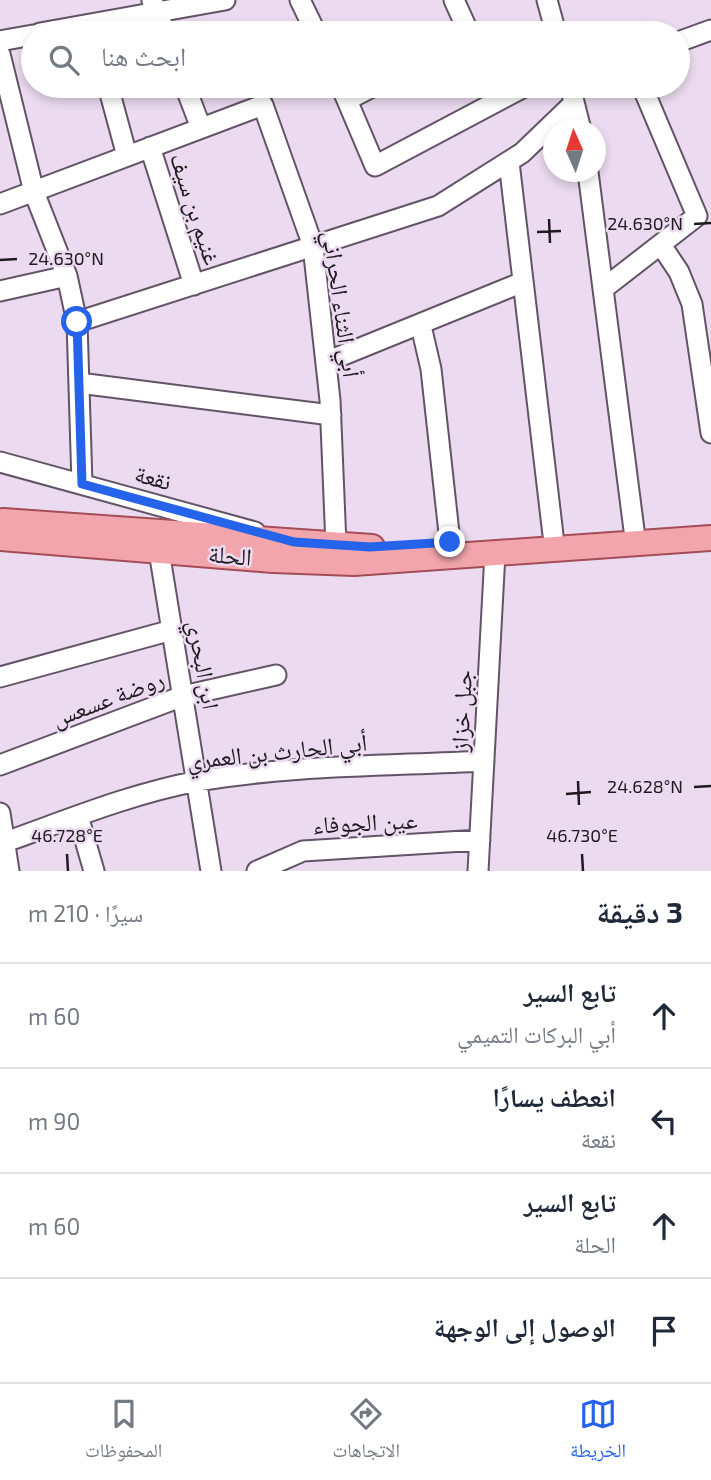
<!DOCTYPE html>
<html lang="ar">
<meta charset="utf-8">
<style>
:root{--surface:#fff;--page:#f2f2f3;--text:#1f2937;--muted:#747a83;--line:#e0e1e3;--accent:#2563eb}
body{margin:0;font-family:"Exo 2","Noto Naskh Arabic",sans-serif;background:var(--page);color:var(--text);direction:rtl}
.compass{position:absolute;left:543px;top:119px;width:63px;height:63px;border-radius:50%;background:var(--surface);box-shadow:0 4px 10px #0003;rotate:357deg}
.stop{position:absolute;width:21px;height:21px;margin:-16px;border:5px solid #2563eb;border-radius:50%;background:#fff}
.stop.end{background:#2563eb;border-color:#fff;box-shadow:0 2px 7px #0008}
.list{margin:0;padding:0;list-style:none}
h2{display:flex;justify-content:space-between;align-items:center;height:91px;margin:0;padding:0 28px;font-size:30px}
h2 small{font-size:23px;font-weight:400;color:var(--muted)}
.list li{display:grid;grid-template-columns:46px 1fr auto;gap:21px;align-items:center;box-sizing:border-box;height:105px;padding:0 28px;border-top:2px solid var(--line)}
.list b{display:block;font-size:26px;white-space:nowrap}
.list p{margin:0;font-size:23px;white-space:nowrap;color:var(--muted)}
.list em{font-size:23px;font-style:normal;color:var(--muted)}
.icon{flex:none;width:38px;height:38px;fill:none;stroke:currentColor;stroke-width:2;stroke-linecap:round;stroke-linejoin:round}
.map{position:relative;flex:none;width:711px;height:871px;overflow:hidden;direction:ltr}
.search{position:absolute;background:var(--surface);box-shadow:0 4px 10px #0003;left:21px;right:21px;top:21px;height:77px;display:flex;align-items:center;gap:18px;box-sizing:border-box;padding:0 24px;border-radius:38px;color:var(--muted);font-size:26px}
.sheet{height:511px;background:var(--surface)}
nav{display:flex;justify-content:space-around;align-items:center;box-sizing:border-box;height:98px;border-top:2px solid var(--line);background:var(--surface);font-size:19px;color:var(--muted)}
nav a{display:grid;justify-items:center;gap:4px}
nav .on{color:var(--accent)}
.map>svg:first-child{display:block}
</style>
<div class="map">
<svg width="711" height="871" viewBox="0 0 711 871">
<rect width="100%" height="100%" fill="#ecdbf0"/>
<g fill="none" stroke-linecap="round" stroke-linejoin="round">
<g stroke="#625366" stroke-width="23">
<path id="minor" d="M300 0 316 33
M454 0 469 33
M547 0 556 33
M152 1 166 33
M40 33 225 0
M0 41 33 35
M678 42 711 30
M0 54 34 192 67 276 77 322 82 484
M108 86 127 156
M185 86 201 128
M341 86 375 166 526 86
M570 86 581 130
M347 100 374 86
M150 147 194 285
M509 162 553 535
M588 172 634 530
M0 204 263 105 313 246 330 400 336 545
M661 245 679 272 692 304 711 433
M603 289 697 216 642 86
M0 291 67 276
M77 322 438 206 522 153 574 103
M421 326 431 369 450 542
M326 362 523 282
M79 383 331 415
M0 462 255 532
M159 551 211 871
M0 677 172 630
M0 765 183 696 276 675
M0 813 9 871
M78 816 94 871
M0 844C65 821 129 794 198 781 291 765 389 766 484 761
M257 871 303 851 480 840
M478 871 495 553"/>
</g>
<g stroke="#a34d57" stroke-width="28">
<path id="major" d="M3 521 372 547
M0 538 273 560 354 563 711 538"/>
</g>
<use href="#minor" stroke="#fff" stroke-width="19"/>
<use href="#major" stroke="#f2a5ac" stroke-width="24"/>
</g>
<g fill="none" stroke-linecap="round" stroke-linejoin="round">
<path stroke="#2563eb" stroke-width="9" d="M77 322 82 484 294 542 370 547 450 542"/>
</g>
<path fill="none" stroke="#1f1920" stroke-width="2.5" d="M549 219 550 243M694 224 711 223M537 232 561 231M0 260 17 259M578 781 579 805M694 787 711 786M566 794 591 792M67 854 68 871M582 854 583 871"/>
<g text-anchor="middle" stroke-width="5" stroke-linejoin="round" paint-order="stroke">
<g font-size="24" fill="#1f1920" stroke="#ecdbf0">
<text transform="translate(195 209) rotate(72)" y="8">غنيم بن سيف</text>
<text transform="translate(341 304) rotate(82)" y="8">أبي الثناء الحراني</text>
<text transform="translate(153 478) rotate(15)" y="8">نقعة</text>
<text transform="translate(230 556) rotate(5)" y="8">الحلة</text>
<text transform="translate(203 665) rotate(80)" y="8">ابن البحري</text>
<text transform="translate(108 699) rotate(-21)" y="8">روضة عسعس</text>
<text transform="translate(462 711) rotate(-87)" y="8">جبل خزاز</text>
<text transform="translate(277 752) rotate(-6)" y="8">أبي الحارث بن العمري</text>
<text transform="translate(365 823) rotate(-3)" y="8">عين الجوفاء</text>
</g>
</g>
<g font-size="18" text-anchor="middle" fill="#1f1920" stroke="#ecdbf0" stroke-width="5" stroke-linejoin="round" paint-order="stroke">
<text x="645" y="230">24.630°N</text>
<text x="66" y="265">24.630°N</text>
<text x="645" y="793">24.628°N</text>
<text x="67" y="842">46.728°E</text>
<text x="582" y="842">46.730°E</text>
</g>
</svg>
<svg class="compass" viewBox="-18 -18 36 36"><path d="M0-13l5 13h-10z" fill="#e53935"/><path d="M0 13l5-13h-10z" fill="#747a83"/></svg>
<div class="stop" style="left:77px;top:322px"></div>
<div class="stop end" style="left:450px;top:542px"></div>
<div class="search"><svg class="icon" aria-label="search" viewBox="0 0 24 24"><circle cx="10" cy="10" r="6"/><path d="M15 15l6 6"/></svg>ابحث هنا</div>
</div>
<section class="sheet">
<h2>3 دقيقة<small>سيرًا · 210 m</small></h2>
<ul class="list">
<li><svg class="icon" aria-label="ahead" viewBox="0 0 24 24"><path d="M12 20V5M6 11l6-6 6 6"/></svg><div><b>تابع السير</b><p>أبي البركات التميمي</p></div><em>60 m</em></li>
<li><svg class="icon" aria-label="left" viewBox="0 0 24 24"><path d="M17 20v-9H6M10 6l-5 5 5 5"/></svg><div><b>انعطف يسارًا</b><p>نقعة</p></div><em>90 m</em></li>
<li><svg class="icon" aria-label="ahead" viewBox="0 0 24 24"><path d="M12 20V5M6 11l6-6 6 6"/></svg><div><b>تابع السير</b><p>الحلة</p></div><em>60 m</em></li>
<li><svg class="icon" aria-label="arrive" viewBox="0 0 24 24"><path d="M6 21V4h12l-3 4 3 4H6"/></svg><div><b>الوصول إلى الوجهة</b></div></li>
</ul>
</section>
<nav>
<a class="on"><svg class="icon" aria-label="map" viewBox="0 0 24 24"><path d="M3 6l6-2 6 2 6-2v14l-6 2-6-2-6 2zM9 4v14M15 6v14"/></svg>الخريطة</a>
<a><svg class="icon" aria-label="directions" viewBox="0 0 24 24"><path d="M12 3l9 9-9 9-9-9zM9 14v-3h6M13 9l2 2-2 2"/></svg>الاتجاهات</a>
<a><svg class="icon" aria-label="saved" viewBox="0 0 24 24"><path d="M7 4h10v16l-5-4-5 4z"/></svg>المحفوظات</a>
</nav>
